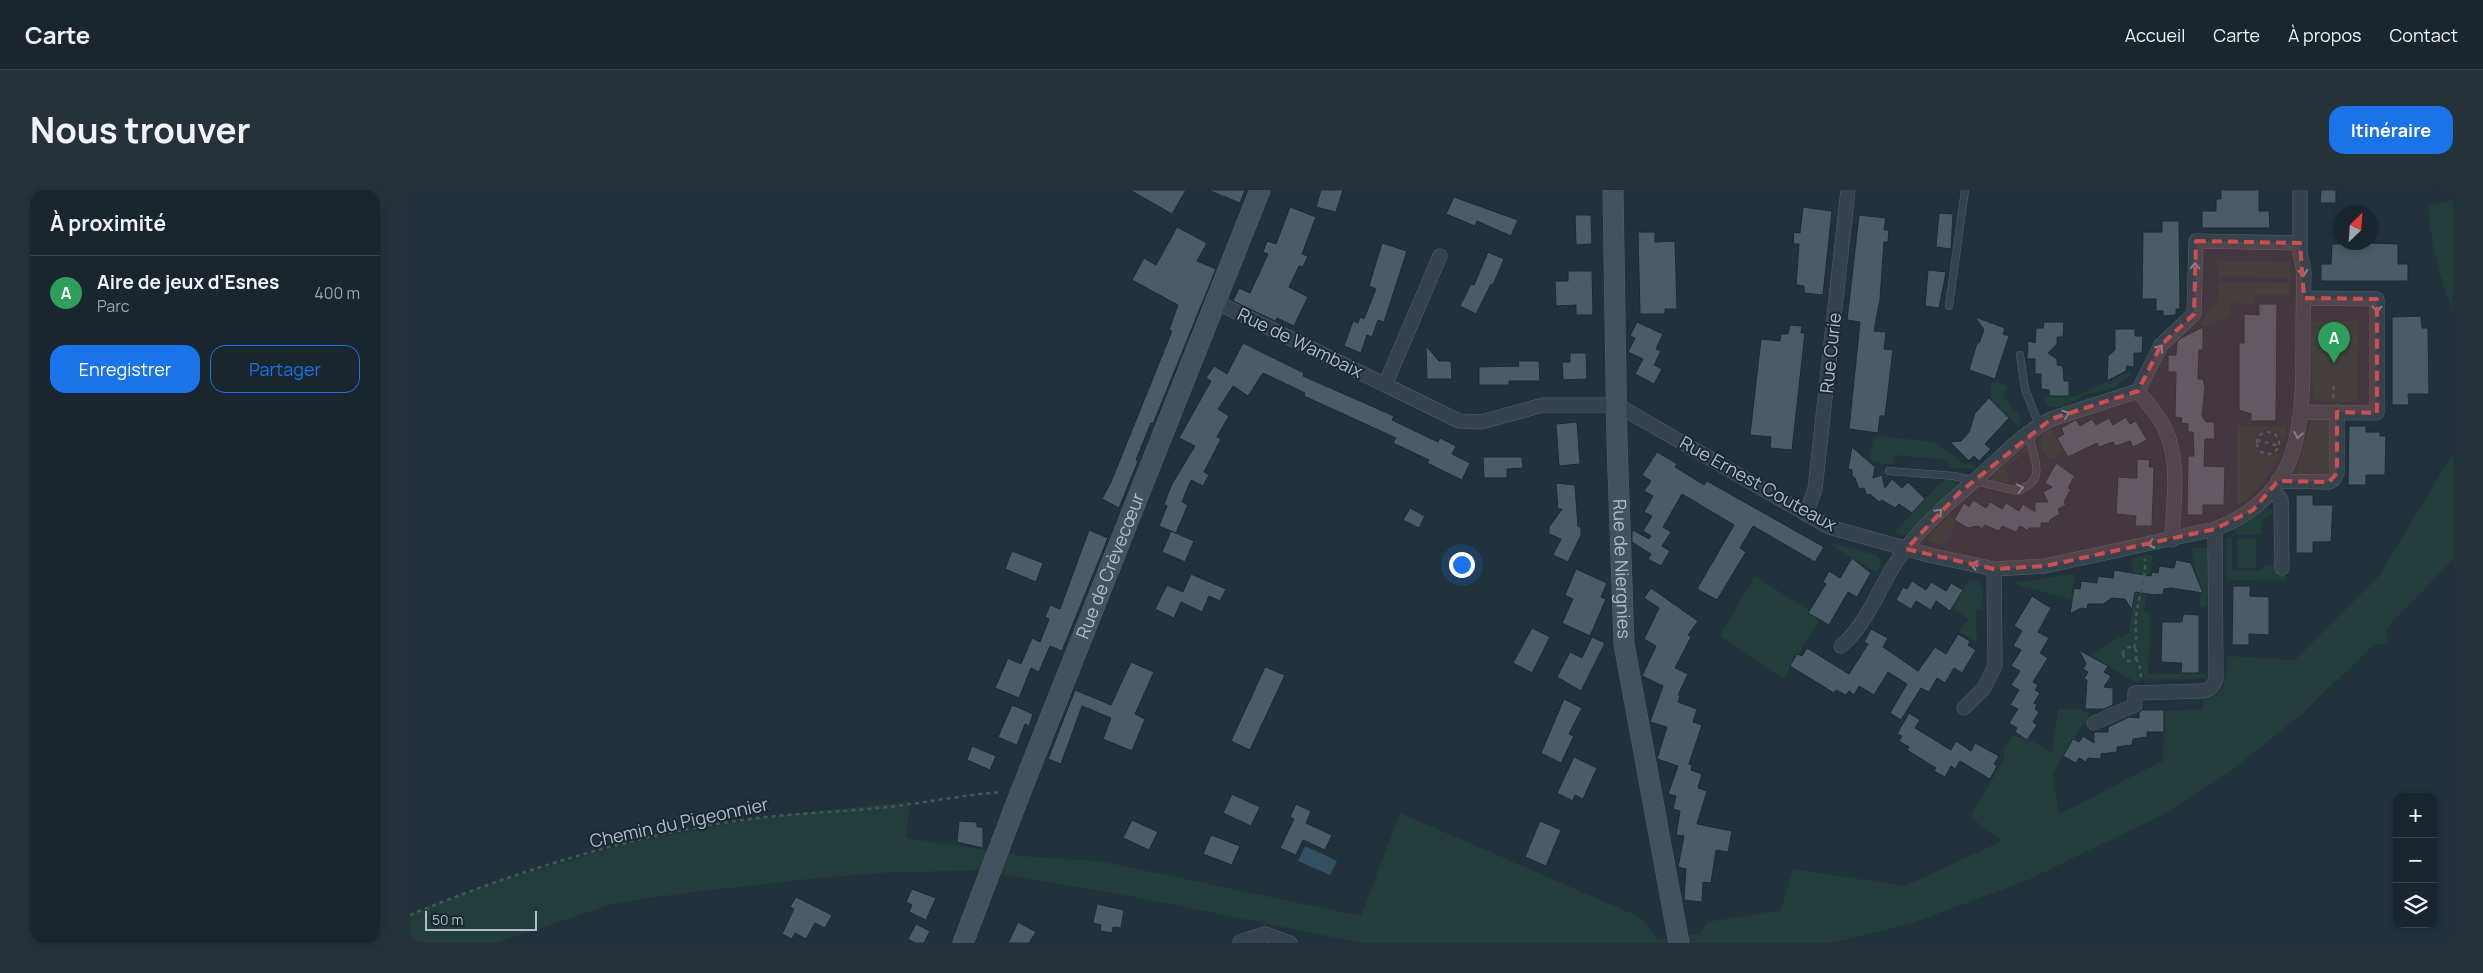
<!DOCTYPE html>
<html lang="fr">
<meta charset="utf-8">
<style>
:root{--surface:#19262d;--page:#263239;--text:#f1f3f6;--muted:#9fa5aa;--line:#374349;--accent:#1a73e8}
body{margin:0;font-family:Manrope,sans-serif;background:var(--page);color:var(--text)}
.controls{position:absolute;right:15px;bottom:15px;display:grid;overflow:hidden;border-radius:10px;box-shadow:0 2px 8px #0003}
.controls button{width:45px;height:45px;display:grid;place-items:center;padding:0;border:0;border-bottom:1px solid var(--line);background:var(--surface);color:var(--text);font:25px sans-serif}
.compass{position:absolute;left:1923px;top:15px;width:45px;height:45px;border-radius:50%;background:var(--surface);box-shadow:0 2px 8px #0003;rotate:25deg}
.scale{position:absolute;left:15px;bottom:12px;width:112px;box-sizing:border-box;padding-left:5px;border:2px solid #b0bec8;border-top:0;font-size:14px;line-height:18px;white-space:nowrap;color:#b0bec8;-webkit-text-stroke:4px #1a2831;paint-order:stroke}
.you{position:absolute;left:1051px;top:374px;width:18px;height:18px;margin:-12px;border:4px solid #fff;border-radius:50%;background:#1a73e8;box-shadow:0 0 0 8px #1a73e833}
.badge{display:grid;place-items:center;width:32px;height:32px;border-radius:50%;background:var(--accent);color:#fff;font-size:16px;font-weight:700}
.pin{position:absolute;translate:-50% -41px;filter:drop-shadow(0 1px 2px #0008)}
.pin::after{content:'';position:absolute;top:26px;width:18px;height:15px;background:inherit;clip-path:polygon(0 0,100% 0,50% 100%)}
.list{margin:0;padding:0;list-style:none}
h2{display:flex;justify-content:space-between;align-items:center;height:65px;margin:0;padding:0 20px;font-size:21px}
h2 small{font-size:16px;font-weight:400;color:var(--muted)}
.list li{display:grid;grid-template-columns:32px 1fr auto;gap:15px;align-items:center;box-sizing:border-box;height:75px;padding:0 20px;border-top:1px solid var(--line)}
.list b{display:block;font-size:19px;white-space:nowrap}
.list p{margin:0;font-size:16px;white-space:nowrap;color:var(--muted)}
.list em{font-size:16px;font-style:normal;color:var(--muted)}
.actions{display:flex;gap:10px;padding:15px 20px}
.actions a{flex:1;padding:11px 0;border:1px solid var(--accent);border-radius:15px;text-align:center;font-size:18px;color:var(--accent)}
.actions .main{background:var(--accent);color:#fff}
.icon{flex:none;width:28px;height:28px;fill:none;stroke:currentColor;stroke-width:2;stroke-linecap:round;stroke-linejoin:round}
.map{position:relative;flex:none;width:2043px;height:753px;overflow:hidden;border-radius:15px}
header{display:flex;align-items:center;gap:30px;box-sizing:border-box;height:70px;padding:0 25px;background:var(--surface);border-bottom:1px solid var(--line)}
header strong{font-size:24px}
nav{display:flex;gap:28px;margin-inline-start:auto;font-size:18px}
.intro{display:flex;align-items:center;justify-content:space-between;box-sizing:border-box;height:120px;padding:0 30px}
h1{margin:0;font-size:35px}
.button{padding:12px 22px;border-radius:15px;background:var(--accent);color:#fff;font-size:18px;font-weight:700}
main{display:flex;gap:30px;padding:0 30px}
aside{flex:1;background:var(--surface);border-radius:15px;box-shadow:0 2px 8px #0003}
.map>svg:first-child{display:block}
</style>
<header>
<strong>Carte</strong>
<nav><a>Accueil</a><a>Carte</a><a>À propos</a><a>Contact</a></nav>
</header>
<div class="intro"><h1>Nous trouver</h1><a class="button">Itinéraire</a></div>
<main>
<aside>
<h2>À proximité<small></small></h2>
<ul class="list">
<li><span class="badge" style="background:#2e9e5b">A</span><div><b>Aire de jeux d'Esnes</b><p>Parc</p></div><em>400 m</em></li>
</ul>
<div class="actions"><a class="main">Enregistrer</a><a>Partager</a></div>
</aside>
<div class="map">
<svg width="2043" height="753" viewBox="0 0 2043 753">
<rect width="100%" height="100%" fill="#21323c"/>
<path fill="#233d3a" d="M2043 10V123C2030 87 2020 54 2018 15Z
M1810 72 1880 73V88L1808 86V73Z
M1809 92 1880 93 1879 105H1845V114L1820 113V126L1795 136 1791 135 1797 121 1802 115H1808Z
M1901 131H1948L1947 212 1910 211 1903 208Z
M1720 181 1721 184 1706 197 1672 206 1662 213 1649 217H1640L1634 210 1633 206 1665 207Z
M1587 192 1598 196 1592 205 1605 222 1608 220 1610 229 1609 237 1581 210V194Z
M1919 227 1923 230C1923 245 1928 280 1911 286 1904 288 1894 287 1887 287V278L1901 231H1905L1906 228Z
M1827 236 1877 237 1873 251C1868 239 1856 235 1847 246L1846 257C1855 270 1861 264 1872 263L1852 295 1827 317Z
M1641 239 1655 262 1643 269C1632 263 1628 257 1632 244Z
M1469 246 1525 252 1555 275 1558 272 1567 279 1539 278 1538 270 1484 265 1482 275 1459 271 1464 247Z
M1619 254 1622 266 1621 272 1617 260 1596 278 1600 290 1597 293 1579 290Z
M2043 264V369L1977 438 1978 454H1964L1891 525 1817 584 1752 625 1618 690 1503 733 1422 753H952L741 710 571 680 470 683 388 690 275 703 205 713 85 753H0V725L84 692 216 654 347 628 500 611 496 648 621 667 689 671 951 726 990 623 1230 727 1248 749 1290 744 1297 732 1371 720 1383 679 1495 696 1592 651 1560 627 1594 569 1593 561 1603 545 1626 553 1642 564 1648 519H1672L1673 522 1680 523 1642 584 1649 624 1753 571 1754 521 1793 519V509C1816 503 1819 488 1817 466L1884 470 1887 468 1968 387Z
M1538 289H1546L1547 294 1497 345 1484 343 1528 295Z
M1858 317 1863 320V324L1852 330 1851 344 1828 345 1824 340Z
M1538 325 1547 334 1534 355 1517 350Z
M1822 347V381H1852L1853 375H1864L1866 382 1877 386 1875 391 1817 390 1816 349Z
M1827 348H1846V378H1828Z
M1417 352 1467 365 1471 374 1466 383Z
M1782 358H1798L1797 416H1790C1793 394 1782 380 1782 358Z
M1743 364 1734 422 1740 423 1738 484H1797L1796 488 1729 490V494L1681 466 1698 453 1719 443 1726 391 1721 369Z
M1665 384 1661 410 1603 393Z
M1345 386 1400 421 1399 424 1410 430 1373 489 1310 446Z
M1559 389 1569 392 1573 399 1572 419 1566 420 1567 453 1549 442 1558 429 1542 418Z"/>
<path fill="#315162" d="M895 656 927 671 920 685 888 671Z"/>
<path fill="#495c67" stroke="#1c2a33" d="M720 0H776L762 24Z
M798 0H835L830 13Z
M911 0H933L926 22 906 17Z
M1811 0H1849V21H1859L1860 38H1792V21H1806V9H1811Z
M1911 0H1926V13H1910Z
M1044 7 1108 30 1101 46 1067 31 1065 36 1036 24Z
M880 17 906 27 892 64 898 66 893 77 889 76 879 97 898 107 884 136 867 128 865 131 823 111 829 98 840 103 858 64 853 62 857 51 866 54Z
M1393 17 1422 21 1413 105 1394 103V96L1386 95 1389 54H1383L1384 42 1390 43Z
M1529 23 1543 24 1541 59 1526 57Z
M1165 25H1181L1182 54 1166 55Z
M1449 25 1476 28 1474 40H1479L1478 52H1474L1470 109 1464 141 1476 142 1474 159 1483 160 1475 226H1470L1468 243 1439 239 1450 132 1437 130Z
M1752 31H1769L1770 119H1766V125L1753 126V121H1746V109H1732L1733 42H1752Z
M767 37 797 53 787 71 806 79 743 234 741 233 726 270 728 271 709 318 692 309 701 292 762 141 759 140 768 115 722 90 734 68 746 75Z
M1228 42H1245V52L1265 51 1267 119H1255V124H1230Z
M972 53 997 61 974 132 968 130 962 147 957 145 951 163 934 156 943 131 948 133 950 127 954 129 966 99 959 96Z
M1962 53 1988 54V74H1998V91H1911V74H1921L1922 54Z
M1078 62 1094 69 1083 95 1081 94 1066 124 1050 116 1061 94 1064 95Z
M1518 80 1536 82 1529 118 1515 116Z
M1158 81H1182L1183 125H1166V115L1146 116 1145 91H1158Z
M1849 114H1867L1866 231H1841V224L1829 220V153H1834V124L1849 125Z
M2011 126 2012 138H2018L2019 204H1998L1999 215H1982V127Z
M1565 127 1595 138 1593 144 1599 146 1585 189 1559 180 1567 153H1569L1574 140Z
M1227 132 1253 144 1246 159 1251 161 1244 175 1252 179 1244 194 1225 184 1233 169 1218 162 1225 148 1220 146Z
M1634 132H1654L1653 147H1647V154L1638 163 1647 169V175L1653 176 1654 191H1659V206H1639V200L1631 199V184H1625V169H1617L1618 151 1625 153 1626 138H1633Z
M1380 135 1392 136 1391 143H1395L1382 260 1360 258 1361 247 1340 245 1351 149 1370 151 1371 144H1378Z
M1793 137V160H1789L1788 189H1793L1795 197 1792 226 1796 232H1804L1805 249H1795L1794 276 1815 277 1814 315H1793V325H1777L1778 266H1784L1783 242H1778V234L1771 233 1772 228 1765 227 1766 182H1758V165H1766L1767 152 1771 148Z
M1705 139H1725V146H1733L1732 163H1724V177L1717 176 1716 181 1697 191 1698 166 1705 160Z
M833 153 894 183 893 186 984 226 982 230 1028 252 1030 248 1046 256 1042 264 1060 273 1052 290 1017 273 1019 270 983 253 986 248 894 206 895 203 853 183 838 206 823 196 808 219 819 226 807 247 811 249 794 282 799 285 793 296 781 290 772 312 778 315 766 343 749 336 757 316 754 314 762 294 785 256 769 248 801 191 796 188 804 176 817 184Z
M1016 156 1029 171H1041L1042 189H1017Z
M1160 163H1176L1177 189 1153 190 1152 172H1160Z
M1108 171H1129L1130 191H1099V195H1069V177L1109 176Z
M1579 208 1599 228 1575 254 1581 259 1569 271 1564 266 1559 271 1540 252 1551 251 1559 242 1565 223Z
M1716 227 1720 234 1726 231 1737 250 1723 257 1720 251 1706 256 1703 252 1689 257 1687 253 1658 267 1647 248 1654 244 1651 238 1666 230 1670 236 1682 229 1686 235 1699 228 1703 235Z
M1167 232 1170 274 1149 276 1146 234Z
M1939 236H1956V242H1970V246H1976L1975 285H1956V295H1938Z
M1442 257 1465 277 1463 288 1472 285 1475 298 1482 289 1492 298 1498 292 1515 309 1502 323 1489 314 1485 318 1472 310 1469 312 1460 304 1457 305 1454 298 1449 299 1445 288 1442 286V280L1438 279Z
M1247 262 1267 274 1265 277 1294 295 1297 291 1414 357 1405 372 1343 336 1330 358 1336 362 1307 410 1287 399 1324 335 1272 304 1253 337 1261 342 1252 356 1260 361 1251 376 1238 369 1241 364 1222 352V342L1223 340 1239 349 1241 346 1233 341 1242 326 1234 322 1243 306 1234 301 1241 291 1232 285Z
M1073 267H1112L1113 278 1097 279V288H1074Z
M1727 269 1740 270 1739 277H1744L1742 336H1725L1726 326 1706 324 1708 287 1727 288Z
M1646 273 1663 285 1666 283 1658 298 1661 299 1654 312 1656 315 1648 319 1650 324 1640 330 1639 333H1631V338H1619L1617 340 1610 336 1606 342 1592 336 1589 341 1575 335 1572 339 1568 336 1558 338 1544 330 1554 313 1559 317 1563 310 1576 318 1580 312 1592 319 1596 313 1609 321 1613 314 1625 322V312H1638L1633 302 1642 297 1635 293Z
M1146 293 1165 295 1168 337H1171V345L1158 372 1143 365 1151 349 1139 344V337L1152 319H1148Z
M1886 305H1903V315H1923L1921 352H1903V363H1886Z
M1000 318 1015 326 1009 338 993 330Z
M679 340 698 348 652 461 640 456 629 482 621 478 609 508 585 498 598 468 611 474 622 448 630 452 639 429 635 427 640 415 650 419Z
M761 341 784 351 775 372 752 362Z
M602 361 633 373 626 392 595 379Z
M1442 368 1461 383 1447 407 1438 402 1419 435 1398 423 1416 394 1413 392 1419 381 1430 388Z
M1766 370 1781 373 1793 403 1761 398 1754 399 1753 404 1744 405 1725 402 1722 420 1715 409 1702 408 1693 414H1678L1677 419 1671 418 1660 424 1664 398 1670 399 1671 391 1687 393 1688 386 1703 388 1704 380 1741 386 1742 382 1748 383 1749 376 1764 378Z
M1166 379 1197 393 1191 407 1196 409 1180 446 1152 433 1163 409 1155 405Z
M781 384 816 399 810 411 799 406 792 422 771 412 764 428 745 419 757 395 773 402Z
M1502 391 1516 400 1521 392 1536 401 1541 393 1553 400 1540 421 1526 411 1521 420 1506 411 1501 419 1486 410 1493 397 1497 399Z
M1823 396H1840V406L1859 407V445L1839 444V455H1822Z
M1241 398 1288 431 1278 445 1281 447 1265 478 1278 484 1268 505 1270 506 1268 512 1287 519 1283 532 1292 535 1279 574 1282 575 1281 580 1292 584 1288 598 1297 601 1287 634 1322 641 1318 662 1306 660 1301 693 1293 692 1292 712 1274 710 1276 679 1268 677 1274 646 1266 645 1270 621 1263 619 1266 606 1258 604 1268 576 1247 569 1257 537 1240 532 1253 496 1232 486 1246 456 1234 449 1249 418 1234 408Z
M1622 406 1641 418 1628 442 1639 448 1630 463 1638 468 1623 492 1628 495 1625 500 1630 503 1624 513 1627 514 1625 519 1629 522 1623 532 1627 535 1617 550 1605 542 1607 538 1599 533 1608 519 1600 515 1609 500 1601 495 1610 481 1601 476 1611 460 1603 456 1612 441 1604 436Z
M1773 424 1789 425V483H1771L1772 473 1751 472 1752 432H1772Z
M1122 438 1140 447 1122 483 1103 473Z
M1461 439 1478 448 1473 457 1508 481 1525 457 1536 464 1548 444 1560 451 1558 455 1566 460 1552 483 1544 478 1535 493 1527 488 1519 502 1511 498 1491 530 1480 523 1497 494 1478 482 1464 505 1449 496 1444 505 1439 501 1436 505 1426 500 1424 503 1380 476 1387 464 1392 466 1397 458 1439 484 1458 454 1454 452Z
M1182 447 1195 453 1171 501 1147 487 1160 462 1172 468Z
M1669 460 1698 476 1694 482 1701 486 1694 497 1703 498V515L1694 519H1675L1677 490 1674 489 1678 482 1673 479 1676 474Z
M721 472 744 482 725 524 735 529 722 561 693 549 701 528 672 516 651 574 638 569 665 500 701 515Z
M855 477 875 485 840 560 821 551Z
M1154 509 1172 518 1159 544 1164 546 1151 573 1131 563Z
M602 515 623 524 619 536 615 534 607 555 588 547Z
M1732 520H1754V542H1737V547L1723 549 1722 555 1707 557V562L1691 564V569L1678 568 1676 572 1669 568 1666 573 1653 566 1663 549 1669 552 1673 546 1684 553V542H1698V537L1719 527 1729 528V523Z
M1499 523 1510 530 1505 538 1541 560 1546 551 1561 561 1565 553 1589 566 1584 574 1587 576 1580 589 1550 571 1545 579 1541 576 1535 587 1524 581 1526 578 1497 560 1499 557 1489 551 1492 546 1487 544Z
M562 556 586 566 580 580 557 570Z
M1164 567 1187 578 1173 609 1165 605 1163 611 1147 603Z
M822 604 850 617 841 636 813 623Z
M886 614 901 621 896 633 922 645 915 660 893 650 886 665 870 658 884 629 880 627Z
M722 630 748 642 739 660 713 648Z
M549 631 567 632V637H573V658L547 652Z
M1130 631 1151 640 1136 676 1115 667Z
M801 645 830 656 822 675 793 664Z
M502 699 526 708 516 730 499 722 502 715 496 712Z
M386 707 422 725 415 738 405 733 396 749 385 743 382 749 372 744 384 719 380 717Z
M687 714 714 720 711 738 703 737 702 743 690 741 691 735 683 733Z
M608 732 626 742 619 753H598Z
M506 734 520 741 514 753H505L498 749Z"/>
<g fill="none" stroke-linecap="round" stroke-linejoin="round">
<g stroke="#53616a" stroke-width="8">
<path id="lane" d="M1539 116 1555 0
M1610 165 1615 199 1629 235
M1479 281 1544 286 1608 301C1641 288 1620 267 1620 242"/>
</g>
<g stroke="#53616a" stroke-width="15">
<path id="street" d="M806 112 1049 231 1071 232 1133 215H1207L1419 337 1519 365 1584 379 1635 376 1805 339C1884 309 1892 250 1893 174 1893 144 1893 113 1894 82L1890 62V0
M975 195 1030 66
M1728 201C1737 213 1749 225 1755 239 1771 273 1763 314 1762 350
M1893 222 1967 223V109L1894 108
M1868 291 1919 292 1924 289 1927 283V222
M1863 300 1871 310 1872 378
M1396 324 1405 299 1438 0
M1431 456C1456 436 1468 400 1485 374 1506 341 1535 316 1564 291 1589 270 1611 244 1641 229L1728 201 1751 155 1784 124 1786 51 1890 53
M1554 518 1574 498 1585 476 1584 379
M1684 533 1725 515V503L1790 501C1799 500 1803 497 1806 489L1805 339
M830 752 855 744 880 753"/>
</g>
<g stroke="#53616a" stroke-width="21">
<g id="secondary">
<path id="s1" d="M1203 0 1207 252 1214 454 1269 753"/>
<path id="s2" d="M553 753 611 601 850 0"/>
</g>
</g>
<path stroke="#405957" stroke-width="2.5" stroke-dasharray="4 4" stroke-linecap="butt" d="M1923 208 1924 194
M1847 253a11 11 0 1 1 22 0a11 11 0 1 1-22 0Z
M1847 250 1869 256
M1713 464a7 7 0 1 1 14 0a7 7 0 1 1-14 0Z
M1724 458C1728 449 1725 440 1726 431 1727 409 1736 391 1735 369
M1726 468 1730 478 1731 488
M0 725C108 680 232 642 348 628 388 623 429 622 469 618 510 614 551 605 592 602"/>
<use href="#lane" stroke="#34434c" stroke-width="7"/>
<use href="#street" stroke="#34434c" stroke-width="14"/>
<use href="#secondary" stroke="#42535f" stroke-width="20"/>
</g>
<defs><path id="oneway-chevron" d="M-2-3.5L2.5 0L-2 3.5" fill="none" stroke-width="1.6" stroke-linecap="round" stroke-linejoin="round" transform="scale(1.25)"/></defs>
<g stroke="#788790">
<use href="#oneway-chevron" transform="translate(1785 76) rotate(-89)"/>
<use href="#oneway-chevron" transform="translate(1893 83) rotate(85)"/>
<use href="#oneway-chevron" transform="translate(1967 119) rotate(90)"/>
<use href="#oneway-chevron" transform="translate(1750 158) rotate(-54)"/>
<use href="#oneway-chevron" transform="translate(1656 224) rotate(-19)"/>
<use href="#oneway-chevron" transform="translate(1888 245) rotate(101)"/>
<use href="#oneway-chevron" transform="translate(1610 298) rotate(-13)"/>
<use href="#oneway-chevron" transform="translate(1529 322) rotate(-45)"/>
<use href="#oneway-chevron" transform="translate(1741 354) rotate(168)"/>
<use href="#oneway-chevron" transform="translate(1564 375) rotate(-168)"/>
</g>
<path fill="#cc4e50" fill-opacity="0.2" stroke="#cc4e50" stroke-width="4" stroke-dasharray="10 6" stroke-linejoin="round" d="M1786 51 1890 53 1894 108 1967 109V223L1927 222V283L1919 292 1868 291 1843 320 1805 339 1635 376 1584 379 1496 359 1550 302 1641 229 1728 201 1751 155 1784 124Z"/>
<g text-anchor="middle" stroke-width="4" stroke-linejoin="round" paint-order="stroke">
<g font-size="18" fill="#b0bec8" stroke="#1a2831">
<text transform="translate(890 153) rotate(26)" y="6">Rue de Wambaix</text>
<text transform="translate(1421 163) rotate(-84)" y="6">Rue Curie</text>
<text transform="translate(1348 294) rotate(29)" y="6">Rue Ernest Couteaux</text>
<text dy="6" stroke="none"><textPath href="#s2" startOffset="405">Rue de Crèvecœur</textPath></text>
<text dy="6" stroke="none"><textPath href="#s1" startOffset="379">Rue de Niergnies</textPath></text>
<text transform="translate(269 633) rotate(-12)" y="6">Chemin du Pigeonnier</text>
</g>
</g>
</svg>
<div class="controls">
<button>+</button>
<button>−</button>
<button><svg class="icon" aria-label="layers" viewBox="0 0 24 24"><path d="M12 4l9 5-9 5-9-5zM3 14l9 5 9-5"/></svg></button>
</div>
<svg class="compass" viewBox="-18 -18 36 36"><path d="M0-13l5 13h-10z" fill="#e53935"/><path d="M0 13l5-13h-10z" fill="#9fa5aa"/></svg>
<div class="scale">50 m</div>
<div class="you"></div>
<div class="pin badge" style="left:1924px;top:173px;background:#2e9e5b">A</div>
</div>
</main>
